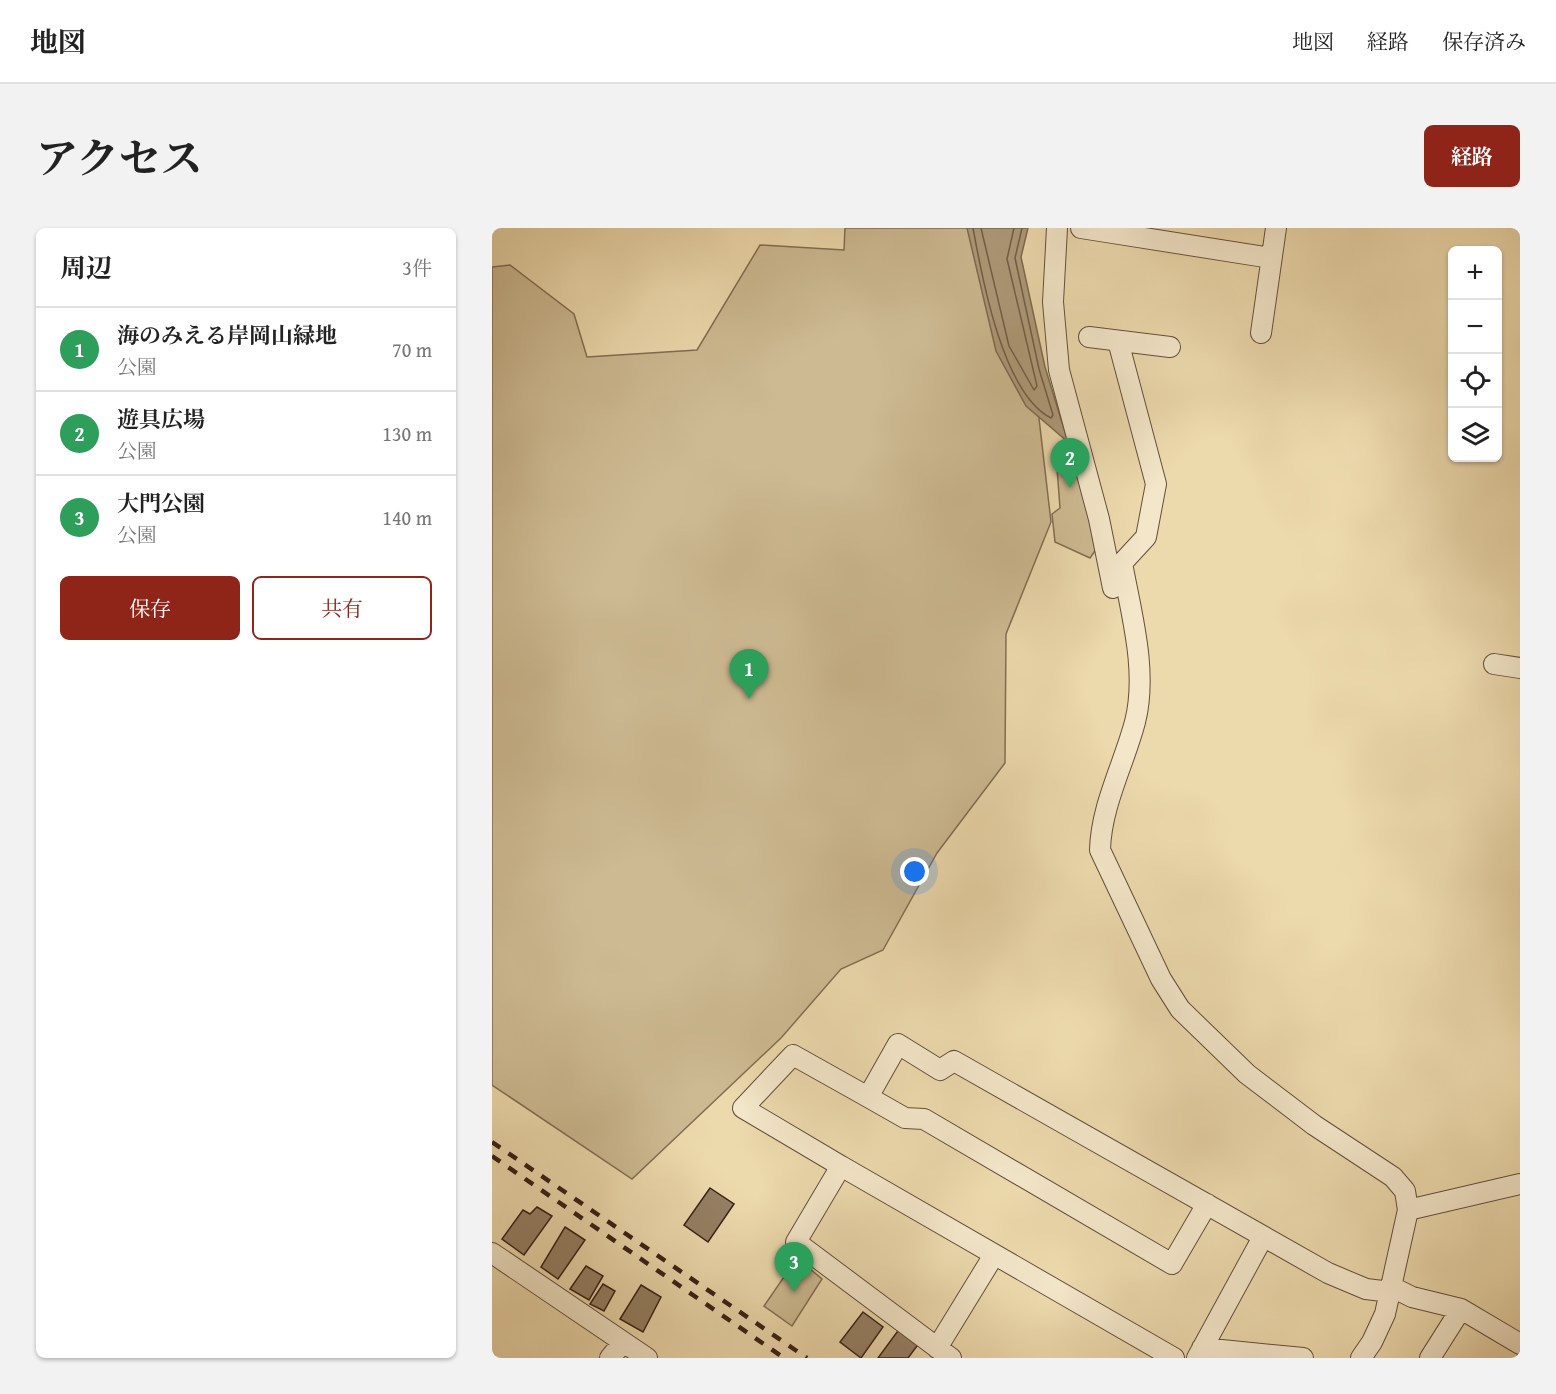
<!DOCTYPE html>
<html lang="ja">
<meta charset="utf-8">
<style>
:root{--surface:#fff;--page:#f2f2f2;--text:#222;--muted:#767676;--line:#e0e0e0;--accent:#8f2418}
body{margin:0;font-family:"Gentium Book Plus","Noto Serif JP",serif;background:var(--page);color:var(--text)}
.controls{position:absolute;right:18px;top:18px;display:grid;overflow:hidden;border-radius:9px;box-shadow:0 2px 4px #0004}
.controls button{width:54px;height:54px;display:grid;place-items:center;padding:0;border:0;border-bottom:2px solid var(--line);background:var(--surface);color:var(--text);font:30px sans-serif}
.you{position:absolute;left:423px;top:644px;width:21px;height:21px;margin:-15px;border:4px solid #fff;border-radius:50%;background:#1a73e8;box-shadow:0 0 0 9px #1a73e833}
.badge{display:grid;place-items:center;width:39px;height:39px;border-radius:50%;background:var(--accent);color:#fff;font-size:20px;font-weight:700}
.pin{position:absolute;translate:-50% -50px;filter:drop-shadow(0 2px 3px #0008)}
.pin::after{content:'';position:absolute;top:32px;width:21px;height:18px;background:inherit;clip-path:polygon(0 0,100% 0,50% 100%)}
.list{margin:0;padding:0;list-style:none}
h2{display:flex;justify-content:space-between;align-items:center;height:78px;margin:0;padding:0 24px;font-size:26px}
h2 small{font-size:20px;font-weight:400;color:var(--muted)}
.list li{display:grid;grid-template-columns:39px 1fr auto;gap:18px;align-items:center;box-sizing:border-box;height:84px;padding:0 24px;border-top:2px solid var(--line)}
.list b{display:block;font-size:22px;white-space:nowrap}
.list p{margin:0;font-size:20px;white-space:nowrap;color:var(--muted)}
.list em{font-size:20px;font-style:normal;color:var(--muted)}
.actions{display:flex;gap:12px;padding:18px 24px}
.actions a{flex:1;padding:14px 0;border:2px solid var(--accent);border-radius:9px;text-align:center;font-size:21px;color:var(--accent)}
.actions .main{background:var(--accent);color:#fff}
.icon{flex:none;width:33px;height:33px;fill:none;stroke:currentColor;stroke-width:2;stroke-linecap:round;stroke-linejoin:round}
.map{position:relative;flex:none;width:1028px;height:1130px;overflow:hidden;border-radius:9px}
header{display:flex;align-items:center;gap:36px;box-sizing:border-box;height:84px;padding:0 30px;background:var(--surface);border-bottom:2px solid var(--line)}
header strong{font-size:28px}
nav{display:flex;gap:33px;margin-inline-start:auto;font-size:21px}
.intro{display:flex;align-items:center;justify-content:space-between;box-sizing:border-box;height:144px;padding:0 36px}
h1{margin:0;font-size:42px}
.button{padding:15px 27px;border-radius:9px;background:var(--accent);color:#fff;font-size:21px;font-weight:700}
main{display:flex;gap:36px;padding:0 36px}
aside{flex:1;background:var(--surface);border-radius:9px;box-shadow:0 2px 4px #0004}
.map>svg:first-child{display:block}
</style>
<header>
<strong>地図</strong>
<nav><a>地図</a><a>経路</a><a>保存済み</a></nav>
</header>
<div class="intro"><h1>アクセス</h1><a class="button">経路</a></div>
<main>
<aside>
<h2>周辺<small>3件</small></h2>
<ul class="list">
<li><span class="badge" style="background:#2e9e5b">1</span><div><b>海のみえる岸岡山緑地</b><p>公園</p></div><em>70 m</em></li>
<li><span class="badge" style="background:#2e9e5b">2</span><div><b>遊具広場</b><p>公園</p></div><em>130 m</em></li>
<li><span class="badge" style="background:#2e9e5b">3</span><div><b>大門公園</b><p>公園</p></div><em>140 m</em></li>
</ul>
<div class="actions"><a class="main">保存</a><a>共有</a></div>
</aside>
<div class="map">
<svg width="1028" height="1130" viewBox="0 0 1028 1130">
<rect width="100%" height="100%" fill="#ecd9ac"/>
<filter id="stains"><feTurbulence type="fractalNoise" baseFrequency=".00333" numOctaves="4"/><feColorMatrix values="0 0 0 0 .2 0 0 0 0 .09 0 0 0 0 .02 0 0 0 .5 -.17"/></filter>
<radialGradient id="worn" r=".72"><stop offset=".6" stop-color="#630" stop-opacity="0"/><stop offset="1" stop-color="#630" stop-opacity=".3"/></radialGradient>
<path fill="#cdba92" stroke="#826d54" stroke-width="1.5" d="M353 0H525L559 294 514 406 513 535 445 625 391 722 349 741 289 810 140 951 0 857V39L18 37 82 86 95 129 205 122 268 17 352 22Z
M580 227 605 320 598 330 563 314 560 286 568 280 565 240Z
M305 1030 330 1051 300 1098 272 1078Z"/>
<path fill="#ae9a79" stroke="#7e6951" stroke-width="1.5" d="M475 0H536L529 29 553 139 576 214 534 178 504 123Z"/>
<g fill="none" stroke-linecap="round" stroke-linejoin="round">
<path stroke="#725d48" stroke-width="1.5" d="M481 0C490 50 511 166 559 190L561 187 547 141 523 30 530 0
M489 0 517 118 542 162 545 158 515 31 522 0"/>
</g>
<path fill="#958064" stroke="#372016" stroke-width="1.5" d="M218 960 242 976 216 1014 192 997Z
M45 979 60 988 32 1027 10 1011 31 982 38 986Z
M73 999 93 1012 66 1051 49 1039Z
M94 1038 111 1048 97 1072 78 1061Z
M111 1056 123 1063 112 1083 98 1076Z
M149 1057 169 1069 151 1104 128 1091Z
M371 1084 391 1099 369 1130 348 1114Z
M408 1100 428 1114 416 1130H386Z"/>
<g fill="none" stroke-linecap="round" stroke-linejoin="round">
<g stroke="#644e3c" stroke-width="22">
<path id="street" d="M565 0 561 74 567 142 607 291 621 360
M589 0 779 30
M769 105 784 0
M597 109 678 119
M626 113 664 256 654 309 630 335C639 385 656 443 643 494 632 536 609 578 608 622L669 751 688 781 755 846 822 897 901 949 913 963 916 982 893 1086 880 1114 869 1130
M1002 436 1028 440
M376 869 413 890 432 891 680 1036 715 976
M349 938 251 880 301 827 376 869 406 816 448 842 462 833 836 1045 874 1061 899 1064
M916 982 1028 956
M0 1025 155 1130
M900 1059 920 1069 969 1081 1028 1116
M445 1120 502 1027
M710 1120 811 1130
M118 1130 131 1114
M459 1130 304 1014 349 938 682 1130
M705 1130 771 1009
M938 1130 969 1081"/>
</g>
<use href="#street" stroke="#f3e6c9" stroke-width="20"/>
<path stroke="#372016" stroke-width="4.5" stroke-dasharray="10 10" stroke-linecap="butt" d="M0 914 315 1130
M0 928 292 1130"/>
</g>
<rect width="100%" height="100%" filter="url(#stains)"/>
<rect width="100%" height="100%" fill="url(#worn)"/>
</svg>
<div class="controls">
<button>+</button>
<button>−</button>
<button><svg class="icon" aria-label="locate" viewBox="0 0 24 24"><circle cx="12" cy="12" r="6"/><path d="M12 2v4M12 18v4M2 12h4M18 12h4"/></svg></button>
<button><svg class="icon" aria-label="layers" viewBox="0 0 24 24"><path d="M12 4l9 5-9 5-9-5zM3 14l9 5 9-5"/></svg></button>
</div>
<div class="you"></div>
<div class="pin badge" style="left:257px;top:471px;background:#2e9e5b">1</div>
<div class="pin badge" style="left:578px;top:260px;background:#2e9e5b">2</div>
<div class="pin badge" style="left:302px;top:1064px;background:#2e9e5b">3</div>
</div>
</main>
